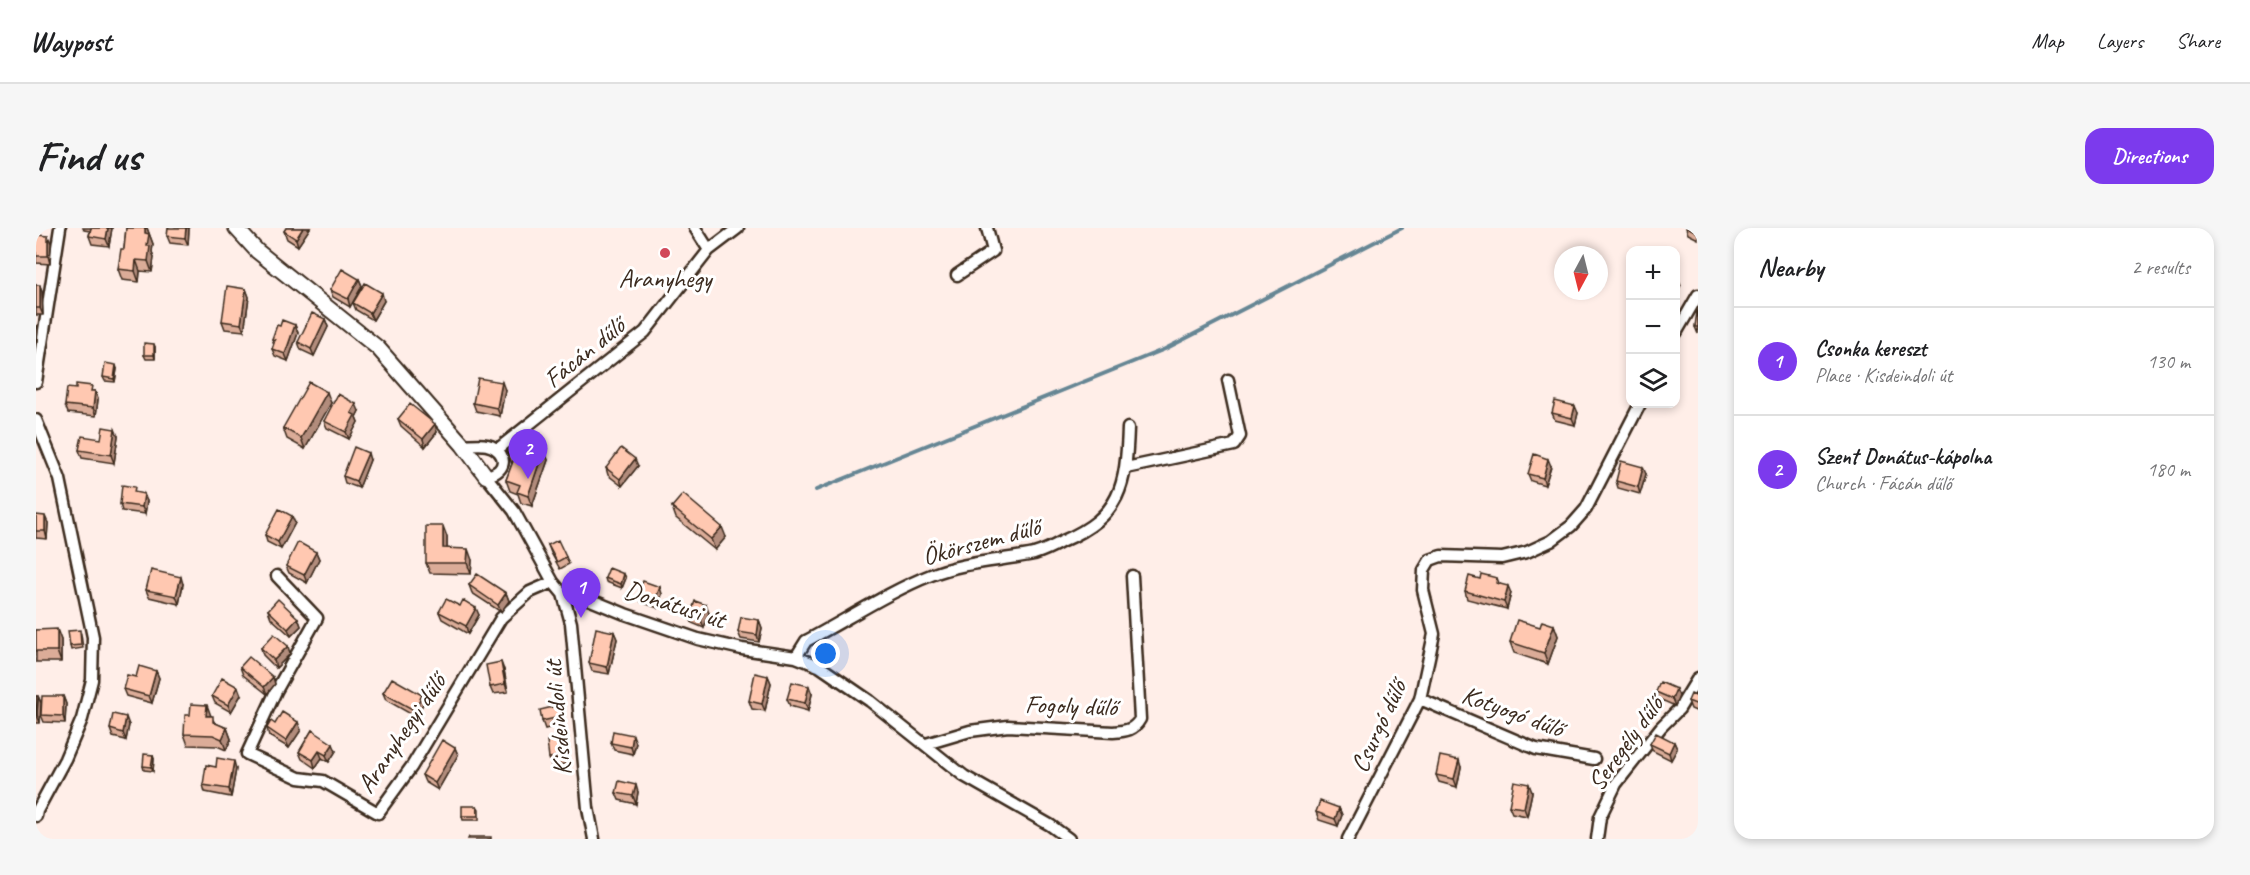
<!DOCTYPE html>
<meta charset="utf-8">
<style>
:root{--surface:#fff;--page:#f6f6f6;--text:#202124;--muted:#757577;--line:#e0e0e0;--accent:#7c3aed}
body{margin:0;font-family:Caveat,sans-serif;background:var(--page);color:var(--text)}
.controls{position:absolute;right:18px;top:18px;display:grid;overflow:hidden;border-radius:12px;box-shadow:0 3px 9px #0003}
.controls button{width:54px;height:54px;display:grid;place-items:center;padding:0;border:0;border-bottom:2px solid var(--line);background:var(--surface);color:var(--text);font:30px sans-serif}
.compass{position:absolute;left:1518px;top:18px;width:54px;height:54px;border-radius:50%;background:var(--surface);box-shadow:0 3px 9px #0003;rotate:187deg}
.you{position:absolute;left:790px;top:426px;width:21px;height:21px;margin:-15px;border:4px solid #fff;border-radius:50%;background:#1a73e8;box-shadow:0 0 0 9px #1a73e833}
.badge{display:grid;place-items:center;width:39px;height:39px;border-radius:50%;background:var(--accent);color:#fff;font-size:20px;font-weight:700}
.pin{position:absolute;translate:-50% -50px;filter:drop-shadow(0 2px 3px #0008)}
.pin::after{content:'';position:absolute;top:32px;width:21px;height:18px;background:inherit;clip-path:polygon(0 0,100% 0,50% 100%)}
.list{margin:0;padding:0;list-style:none}
h2{display:flex;justify-content:space-between;align-items:center;height:78px;margin:0;padding:0 24px;font-size:26px}
h2 small{font-size:20px;font-weight:400;color:var(--muted)}
.list li{display:grid;grid-template-columns:39px 1fr auto;gap:18px;align-items:center;box-sizing:border-box;height:108px;padding:0 24px;border-top:2px solid var(--line)}
.list b{display:block;font-size:22px;white-space:nowrap}
.list p{margin:0;font-size:20px;white-space:nowrap;color:var(--muted)}
.list em{font-size:20px;font-style:normal;color:var(--muted)}
.icon{flex:none;width:33px;height:33px;fill:none;stroke:currentColor;stroke-width:2;stroke-linecap:round;stroke-linejoin:round}
.map{position:relative;flex:none;width:1662px;height:611px;overflow:hidden;border-radius:18px}
header{display:flex;align-items:center;gap:36px;box-sizing:border-box;height:84px;padding:0 30px;background:var(--surface);border-bottom:2px solid var(--line)}
header strong{font-size:28px}
nav{display:flex;gap:33px;margin-inline-start:auto;font-size:21px}
.intro{display:flex;align-items:center;justify-content:space-between;box-sizing:border-box;height:144px;padding:0 36px}
h1{margin:0;font-size:42px}
.button{padding:15px 27px;border-radius:18px;background:var(--accent);color:#fff;font-size:21px;font-weight:700}
main{display:flex;gap:36px;padding:0 36px}
aside{flex:1;background:var(--surface);border-radius:18px;box-shadow:0 3px 9px #0003}
.map>svg:first-child{display:block}
</style>
<header>
<strong>Waypost</strong>
<nav><a>Map</a><a>Layers</a><a>Share</a></nav>
</header>
<div class="intro"><h1>Find us</h1><a class="button">Directions</a></div>
<main>
<div class="map">
<svg width="1662" height="611" viewBox="0 0 1662 611">
<rect width="100%" height="100%" fill="#ffeee8"/>
<filter id="ink" filterUnits="userSpaceOnUse"><feTurbulence type="fractalNoise" baseFrequency=".0167" numOctaves="2"/><feDisplacementMap in="SourceGraphic" scale="12" xChannelSelector="R" yChannelSelector="G"/><feConvolveMatrix kernelMatrix="1 2 1 2 8 2 1 2 1" color-interpolation-filters="sRGB"/></filter>
<g filter="url(#ink)">
<g fill="none" stroke-linecap="round" stroke-linejoin="round">
<path stroke="#668694" stroke-width="4" d="M780 262 1129 121 1366 0"/>
<g stroke="#3b2a1e" stroke-width="15">
<path id="minor" d="M659 0 673 22
M921 47 957 23 951 0
M1640 105 1662 67
M0 154 24 0
M0 192 24 251 57 409 56 452 46 491 29 531 1 583 0 588
M427 217C434 217 444 215 451 217 462 219 473 232 463 242 460 245 454 247 450 248L478 283 517 354 527 366 550 370 589 386 662 411 706 421 760 429 783 438 834 473 928 548 1014 597 1033 611
M462 221 609 104 673 22 702 0
M1090 240 1198 217 1204 208 1192 152
M241 348 281 390 240 463 211 526 263 550 287 553 342 585 376 538 465 390 494 364 517 354
M527 366 535 395 552 580 558 611
M760 429 770 413C810 392 854 363 895 347 927 334 964 333 998 326 1008 323 1018 318 1027 313 1085 288 1090 258 1092 200
M1384 471 1500 521 1558 531
M890 516 934 503 972 498 1077 504C1090 503 1098 502 1104 491L1096 348
M1312 611 1384 471 1398 406 1387 362 1388 342 1394 332 1405 328 1466 330 1491 324 1515 313 1535 298 1550 281 1604 176
M1561 611 1564 589 1580 556 1625 499 1643 481 1662 450"/>
</g>
<g stroke="#3b2a1e" stroke-width="18">
<path id="tertiary" d="M200 0 221 23 342 120 427 217 450 248"/>
</g>
<use href="#minor" stroke="#fff" stroke-width="10"/>
<use href="#tertiary" stroke="#fff" stroke-width="14"/>
</g>
<path fill="#dbac98" stroke="#3b2a1e" stroke-width="1.5" d="M47 0H76L73 18 56 16 53 8 54 3 48 2Z
M90 0H111L117 16 116 24 118 29 116 44 104 43 103 54 86 52 82 41 88 21Z
M153 0 152 17 134 15 131 8Z
M250 0H274L262 18 251 11 248 3Z
M1650 0H1662V11L1652 6Z
M0 7 15 15 14 36 0 35Z
M323 51 326 58 314 79 297 69 294 62Z
M0 57 6 64 7 87H0Z
M210 61 213 69 208 103 189 101 186 93Z
M348 73 337 92 320 82 317 75Z
M1662 83V106L1659 99Z
M289 91 292 99 278 128 265 122 262 114Z
M259 97 262 105 252 133 239 128 236 121 238 116 236 111 244 98Z
M119 119V131H110L108 127Z
M81 141 79 154 69 153 67 149Z
M469 162 464 188 440 183 437 175Z
M57 163H59L62 171 60 188 32 185 29 177Z
M295 175 269 221 251 211 247 200Z
M323 183 320 189 322 194 313 211 291 200 288 193Z
M1516 185H1542L1539 197 1519 192Z
M362 191 401 204 389 219 365 198Z
M82 208 78 235 46 230 43 222 65 211Z
M508 221 512 232 496 278 485 275 482 266 474 263 470 252 476 236 472 225Z
M334 232 323 260 309 255 307 248Z
M602 238 586 258 572 247 570 240Z
M1515 238 1509 257 1495 253 1492 246Z
M1610 246 1604 266 1582 260 1580 253Z
M101 265 111 273 109 286 86 283 84 276Z
M636 279 690 309 679 322 640 290Z
M0 287 12 295 11 311 0 310Z
M259 295 245 321 231 314 229 307Z
M411 309V320L436 332 435 346 394 345 390 335Z
M512 317 530 329 533 336 524 341 515 325Z
M280 324 283 331 271 355 253 345 250 338Z
M588 346 590 350 586 360 570 354 569 350Z
M1461 350 1463 355 1475 365 1471 381 1431 371 1429 363 1444 351Z
M147 356 143 376 113 369 110 362Z
M433 357 470 365 473 373 465 384 436 365Z
M626 366 622 380 605 374 602 367Z
M424 378 443 387 432 406 406 391 403 384Z
M232 382 262 390 265 398 255 408 235 390Z
M673 385 668 400 656 395 654 388Z
M723 392 726 400 723 414 705 411 702 404Z
M1518 397 1522 408 1512 436 1478 425 1474 414 1504 399Z
M0 402 25 412V434H0Z
M578 404 581 411 573 446 556 443 553 435Z
M45 406 47 420 35 422 34 418Z
M225 420 254 426 240 440 227 427Z
M204 439 237 449 239 456 231 466 207 447Z
M468 442 472 464 457 466 454 459Z
M120 443 123 450 116 475 90 468 87 461 100 449Z
M732 448 735 455 729 483 716 481 713 473Z
M1620 464 1643 468 1639 478 1623 471Z
M347 465 386 467 388 474 380 489 350 472Z
M776 466 772 483 754 478 751 471Z
M205 467 195 484 179 475 176 468Z
M0 468H2L5 475 4 495H0Z
M27 468 30 476 29 495 8 494 5 487Z
M1662 469V484L1655 481 1652 473Z
M521 478 527 496 509 501 506 493Z
M175 488 179 495 191 500 195 511 190 522 181 518 152 517 148 506Z
M239 496 265 502 253 520 233 508 231 500Z
M93 497 90 512 77 509 74 501Z
M276 502 300 523 293 534 286 530 279 540 266 531 263 524Z
M1638 514 1641 521 1635 532 1617 523 1614 516Z
M575 515H600L597 526 578 522Z
M531 519 532 536 515 537 513 530Z
M419 520 422 527 402 562 389 554 386 547Z
M118 531 117 543 108 542 107 538Z
M180 539 200 541 195 569 169 564 167 557Z
M1425 539 1421 559 1403 554 1400 547Z
M602 564 600 576 583 572 580 565Z
M1496 564 1491 588 1476 585 1473 578Z
M441 578 443 581V592H427L426 588Z
M1303 580 1306 587 1302 598 1283 592 1280 584Z"/>
<path fill="#b28c7c" stroke="#3b2a1e" stroke-width="1.5" d="M72 0H76L73 18 70 11Z
M109 0H111L117 16 116 24 118 29 116 44 112 33 111 18 109 5Z
M150 0H153L152 17 149 10Z
M267 0H274L262 18 260 11Z
M12 8 15 15 14 36 12 28Z
M100 32 104 43 103 54 99 43Z
M1642 50 1645 57 1640 66V54Z
M323 51 326 58 314 79 312 71Z
M4 57 6 64 7 87 4 80Z
M210 61 213 69 208 103 205 96Z
M346 65 348 73 337 92 334 85Z
M289 91 292 99 278 128 275 121Z
M0 97 2 102 1 115 0 112Z
M259 97 262 105 252 133 249 126Z
M118 116 119 119V131L118 127Z
M80 137 81 141 79 154 78 151Z
M466 154 469 162 464 188 461 180Z
M59 163 62 171 60 188 57 180Z
M291 164 295 175 269 221 265 210Z
M320 176 323 183 320 189 322 194 313 211 310 204 315 185Z
M1539 178 1542 185 1539 197 1536 190Z
M399 196 401 204 389 219 387 211Z
M79 201 82 208 78 235 75 227Z
M508 221 512 232 496 278 492 268Z
M332 225 334 232 323 260 320 253Z
M599 231 602 238 586 258 584 251Z
M1512 231 1515 238 1509 257 1507 250Z
M1607 239 1610 246 1604 266 1602 259Z
M108 266 111 273 109 286 106 279Z
M9 288 12 295 11 311 9 303Z
M256 288 259 295 245 321 242 314Z
M407 298 411 309V331L407 320Z
M686 299 690 309 679 322 675 311Z
M432 321 436 332 435 346 431 335Z
M280 324 283 331 271 355 268 347Z
M588 346 590 350 586 360 585 356Z
M145 349 147 356 143 376 140 368Z
M1472 358 1475 365 1471 381 1468 374Z
M624 359 626 366 622 380 619 372Z
M470 365 473 373 465 384 462 377Z
M670 377 673 385 668 400 665 392Z
M440 380 443 387 432 406 430 398Z
M262 390 265 398 255 408 252 401Z
M723 392 726 400 723 414 721 407Z
M1518 397 1522 408 1512 436 1508 425Z
M21 401 25 412V434L21 423Z
M578 404 581 411 573 446 571 439Z
M252 418 254 426 240 440 238 432Z
M465 434 468 442 472 464 469 456Z
M120 443 123 450 116 475 113 468Z
M732 448 735 455 729 483 726 476Z
M237 449 239 456 231 466 228 459Z
M773 458 776 466 772 483 769 475Z
M202 459 205 467 195 484 192 477Z
M1640 461 1643 468 1639 478 1636 471Z
M386 467 388 474 380 489 378 482Z
M2 468 5 475 4 495 1 487Z
M27 468 30 476 29 495 27 488Z
M171 477 175 488H170Z
M90 489 93 497 90 512 87 505Z
M262 494 265 502 253 520 250 513Z
M191 500 195 511 190 522 186 511Z
M597 507 600 515 597 526 595 519Z
M528 511 531 519 532 536 530 528Z
M1638 514 1641 521 1635 532 1633 525Z
M297 516 300 523 293 534 290 527Z
M419 520 422 527 402 562 399 555Z
M283 523 286 530 279 540 277 532Z
M117 527 118 531 117 543 115 539Z
M1423 532 1425 539 1421 559 1418 551Z
M198 533 200 541 195 569 193 561Z
M1493 556 1496 564 1491 588 1488 580Z
M600 557 602 564 600 576 597 568Z
M1303 580 1306 587 1302 598 1299 591Z"/>
<path fill="#ffc8b1" stroke="#3b2a1e" stroke-width="1.5" d="M55 0H72L70 11 53 8Z
M90 0H109V5L113 6 111 18H114L112 33 100 32 99 43 82 41 85 21H88Z
M132 0H150L149 10 131 8Z
M250 0H267L260 11 248 3Z
M1653 0H1662V5Z
M0 7 12 8V28H0Z
M306 41 323 51 312 71 294 62Z
M329 55 346 65 334 85 317 75Z
M0 57H4V80H0Z
M191 58 210 61 205 96 186 93Z
M1661 83H1662V99H1659Z
M276 85 289 91 275 121 262 114Z
M246 92 259 97 249 126 236 121 239 112 236 111 241 97 244 98Z
M108 115 118 116V127H108Z
M69 135 80 137 78 151 67 149Z
M442 150 466 154 461 180 437 175Z
M273 154 291 164 265 210 247 200Z
M40 156 56 158 55 163H59L57 180 29 177 31 160 40 161Z
M302 166 320 176 315 185 319 187 310 204 288 193Z
M1519 173 1539 178 1536 190 1516 185Z
M374 176 399 196 387 211 362 191Z
M67 199 79 201 75 227 43 222 46 208 65 211Z
M478 210 508 221 492 268 481 264 484 257 470 252 479 228 472 225Z
M318 219 332 225 320 253 307 248Z
M585 220 599 231 584 251 570 240Z
M1498 226 1512 231 1507 250 1492 246Z
M1585 233 1607 239 1602 259 1580 253Z
M86 257 99 259 98 264 108 266 106 279 84 276Z
M647 266 686 299 675 311 636 279Z
M243 281 256 288 242 314 229 307Z
M0 287 9 288V303H0Z
M390 298H407V320L432 321 431 335H390Z
M522 312 530 329 521 334 512 317Z
M262 314 280 324 268 347 250 338Z
M573 340 588 346 585 356 569 350Z
M115 342 145 349 140 368 110 362Z
M441 346 470 365 462 377 433 357Z
M1445 346 1461 350 1460 355 1472 358 1468 374 1429 363 1433 348 1444 351Z
M607 353 624 359 619 372 602 367Z
M242 371 262 390 252 401 232 382Z
M410 371 424 378 427 372 440 380 430 398 403 384Z
M659 373 670 377 665 392 654 388Z
M705 389 723 392 721 407 702 404Z
M1481 392 1504 399 1506 393 1518 397 1508 425 1474 414Z
M560 400 578 404 571 439 553 435Z
M21 401V423H0V402Z
M44 402 45 417 34 418 32 403Z
M238 406 252 418 238 432 225 420Z
M213 429 237 449 228 459 204 439Z
M465 434 469 456 454 459 450 437Z
M103 438 120 443 113 468 87 461 91 447 100 449Z
M719 445 732 448 726 476 713 473Z
M186 450 202 459 192 477 176 468Z
M356 450 386 467 378 482 347 465Z
M756 454 773 458 769 475 751 471Z
M1624 454 1640 461 1636 471 1620 464Z
M1655 466 1662 469V477L1652 473Z
M0 468H2L1 487H0Z
M6 468H27V488L5 487Z
M155 476 171 477 170 488H177V494L191 500 186 511 177 507 148 506 149 487H154Z
M521 478 524 489 506 493 504 482Z
M246 484 262 494 250 513 231 500 235 493 239 496Z
M77 486 90 489 87 505 74 501Z
M276 502 297 516 290 527 283 523 277 532 263 524Z
M577 503 597 507 595 519 575 515Z
M1620 505 1638 514 1633 525 1614 516Z
M528 511 530 528 513 530 511 513Z
M406 512 419 520 399 555 386 547Z
M108 526 117 527 115 539 107 538Z
M1404 528 1423 532 1418 551 1400 547Z
M181 530 198 533 193 561 167 557 170 537 180 539Z
M583 553 600 557 597 568 580 565Z
M1478 553 1493 556 1488 580 1473 578Z
M1284 573 1303 580 1299 591 1280 584Z
M426 578H441L442 588H426Z
M433 609H455V611H432Z"/>
</g>
<circle fill="#d1495b" stroke="#fff" stroke-width="2" cx="629" cy="25" r="6"/>
<g text-anchor="middle" stroke-width="6" stroke-linejoin="round" paint-order="stroke">
<g font-size="26" fill="#3b2a1e" stroke="#fff">
<text x="629" y="59">Aranyhegy</text>
</g>
<g font-size="26" fill="#3b2a1e" stroke="#fff">
<text transform="translate(548 124) rotate(-39)" y="9">Fácán dűlő</text>
<text transform="translate(945 313) rotate(-15)" y="9">Ökörszem dűlő</text>
<text transform="translate(639 376) rotate(18)" y="9">Donátusi út</text>
<text transform="translate(1035 477) rotate(2)" y="9">Fogoly dűlő</text>
<text transform="translate(1477 483) rotate(20)" y="9">Kotyogó dűlő</text>
<text transform="translate(521 490) rotate(-95)" y="9">Kisdeindoli út</text>
<text transform="translate(1342 498) rotate(-65)" y="9">Csurgó dűlő</text>
<text transform="translate(365 505) rotate(-56)" y="9">Aranyhegyi dűlő</text>
<text transform="translate(1589 515) rotate(-54)" y="9">Seregély dűlő</text>
</g>
</g>
</svg>
<div class="controls">
<button>+</button>
<button>−</button>
<button><svg class="icon" aria-label="layers" viewBox="0 0 24 24"><path d="M12 4l9 5-9 5-9-5zM3 14l9 5 9-5"/></svg></button>
</div>
<svg class="compass" viewBox="-18 -18 36 36"><path d="M0-13l5 13h-10z" fill="#e53935"/><path d="M0 13l5-13h-10z" fill="#757577"/></svg>
<div class="you"></div>
<div class="pin badge" style="left:545px;top:390px">1</div>
<div class="pin badge" style="left:492px;top:251px">2</div>
</div>
<aside>
<h2>Nearby<small>2 results</small></h2>
<ul class="list">
<li><span class="badge">1</span><div><b>Csonka kereszt</b><p>Place · Kisdeindoli út</p></div><em>130 m</em></li>
<li><span class="badge">2</span><div><b>Szent Donátus-kápolna</b><p>Church · Fácán dűlő</p></div><em>180 m</em></li>
</ul>
</aside>
</main>
